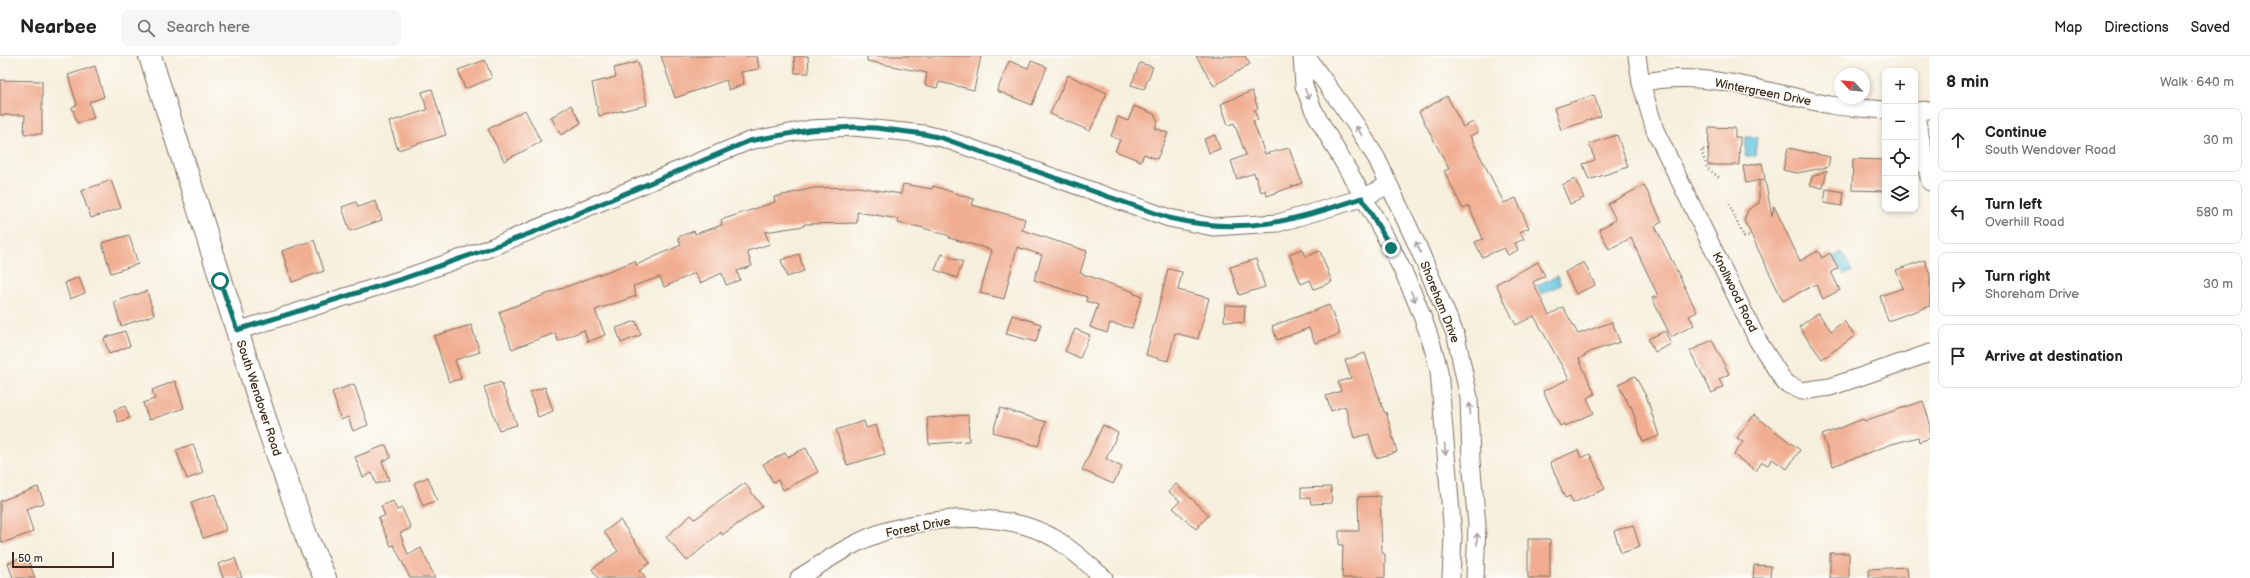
<!DOCTYPE html>
<meta charset="utf-8">
<style>
:root{--surface:#fff;--page:#f6f6f6;--text:#222;--muted:#767676;--line:#e0e0e0}
body{margin:0;font-family:"Balsamiq Sans",sans-serif;background:var(--page);color:var(--text)}
.controls{position:absolute;right:12px;top:12px;display:grid;overflow:hidden;border-radius:8px;box-shadow:0 2px 6px #0003}
.controls button{width:36px;height:36px;display:grid;place-items:center;padding:0;border:0;border-bottom:1px solid var(--line);background:var(--surface);color:var(--text);font:20px sans-serif}
.compass{position:absolute;left:1834px;top:12px;width:36px;height:36px;border-radius:50%;background:var(--surface);box-shadow:0 2px 6px #0003;rotate:296deg}
.scale{position:absolute;left:12px;bottom:10px;width:102px;box-sizing:border-box;padding-left:4px;border:2px solid #3b2a1e;border-top:0;font-size:11px;line-height:14px;white-space:nowrap;color:#3b2a1e;-webkit-text-stroke:3px #fdfcf7;paint-order:stroke}
.stop{position:absolute;width:12px;height:12px;margin:-9px;border:3px solid #0f766e;border-radius:50%;background:#fff}
.stop.end{background:#0f766e;border-color:#fff;box-shadow:0 1px 4px #0008}
.list{margin:0;padding:0;list-style:none}
h2{display:flex;justify-content:space-between;align-items:center;height:52px;margin:0;padding:0 16px;font-size:17px}
h2 small{font-size:13px;font-weight:400;color:var(--muted)}
.list li{display:grid;grid-template-columns:26px 1fr auto;gap:12px;align-items:center;box-sizing:border-box;height:64px;margin:0 8px 8px;padding:0 8px;border:1px solid var(--line);border-radius:8px}
.list b{display:block;font-size:15px;white-space:nowrap}
.list p{margin:0;font-size:13px;white-space:nowrap;color:var(--muted)}
.list em{font-size:13px;font-style:normal;color:var(--muted)}
.icon{flex:none;width:22px;height:22px;fill:none;stroke:currentColor;stroke-width:2;stroke-linecap:round;stroke-linejoin:round}
.map{position:relative;flex:none;width:1930px;height:522px;overflow:hidden}
header{display:flex;align-items:center;gap:24px;box-sizing:border-box;height:56px;padding:0 20px;background:var(--surface);border-bottom:1px solid var(--line)}
header strong{font-size:19px}
nav{display:flex;gap:22px;margin-inline-start:auto;font-size:14px}
.search{width:280px;height:36px;background:var(--page);display:flex;align-items:center;gap:10px;box-sizing:border-box;padding:0 14px;border-radius:8px;color:var(--muted);font-size:15px}
main{display:flex}
aside{flex:1;background:var(--surface)}
.map>svg:first-child{display:block}
</style>
<header>
<strong>Nearbee</strong>
<div class="search"><svg class="icon" aria-label="search" viewBox="0 0 24 24"><circle cx="10" cy="10" r="6"/><path d="M15 15l6 6"/></svg>Search here</div>
<nav><a>Map</a><a>Directions</a><a>Saved</a></nav>
</header>
<main>
<div class="map">
<svg width="1930" height="522" viewBox="0 0 1930 522">
<rect width="100%" height="100%" fill="#fdfcf7"/>
<filter id="ink" filterUnits="userSpaceOnUse"><feTurbulence type="fractalNoise" baseFrequency=".025" numOctaves="2"/><feDisplacementMap in="SourceGraphic" scale="8" xChannelSelector="R" yChannelSelector="G"/><feConvolveMatrix kernelMatrix="1 2 1 2 8 2 1 2 1" color-interpolation-filters="sRGB"/></filter>
<filter id="wash" filterUnits="userSpaceOnUse"><feTurbulence type="fractalNoise" baseFrequency=".012" numOctaves="4" result="noise"/><feDisplacementMap in="SourceGraphic" scale="16" xChannelSelector="R" yChannelSelector="G"/><feGaussianBlur stdDeviation="0.9" result="paint"/><feColorMatrix in="noise" values="0 0 0 0 0 0 0 0 0 0 0 0 0 0 0 0 0 1.4 0 .05"/><feComposite in="paint" operator="in"/></filter>
<g filter="url(#wash)">
<rect width="100%" height="100%" fill="#f6efdd"/>
<path fill="#61c4df" stroke="#4e777e" d="M1746 81H1757L1755 100H1745Z
M1842 196 1852 215 1844 219 1834 200Z
M1557 220 1561 229 1541 238 1537 229Z"/>
<g id="blocks">
<path fill="#f0ad91" d="M661 0H757L759 13 741 16 744 28 729 34 726 24 675 42Z
M794 0H808L809 17H795Z
M867 0H981L974 34 939 26 937 32 925 29 927 17 867 5Z
M1196 0H1245L1250 8 1214 30Z
M485 4 492 22 465 33 458 14Z
M1009 5 1028 12 1031 5 1047 11 1032 49 997 35Z
M638 6 647 49 599 60 592 27 616 21 614 12Z
M1140 7 1153 11 1144 33 1131 29Z
M95 10 104 41 89 46 94 62 77 67 72 51 77 49 68 19Z
M1068 19 1107 37 1090 75 1050 58Z
M0 24 42 25V78H24L25 59H0Z
M432 33 446 79 398 94 389 66 427 54 422 36Z
M1252 35 1258 53 1254 54 1258 64 1253 65 1265 98 1289 92 1302 127 1267 140 1265 134 1261 136 1254 117 1237 123 1231 105 1246 99 1234 67 1228 69 1221 48Z
M1594 39 1601 60 1561 74 1554 52Z
M1447 40 1463 71 1473 66 1478 76 1470 80 1504 147 1516 142 1529 172 1520 176 1524 183 1515 187 1518 194 1508 199 1504 192 1482 201 1475 186 1483 183 1469 150 1463 153 1444 115 1449 113 1419 56Z
M571 49 581 67 561 79 551 61Z
M1134 50 1154 58 1158 65 1155 72 1168 77 1157 103 1144 98 1141 105 1115 95 1120 84 1111 80 1118 61 1128 65Z
M525 54 541 86 504 105 488 73Z
M1709 71 1735 72V81H1740L1739 109H1708Z
M1215 79 1220 93 1209 97 1204 83Z
M1617 79 1628 111 1589 124 1583 108 1595 104 1589 88Z
M1788 92 1830 101 1828 111 1797 117 1783 114Z
M1853 103 1885 104V135L1852 134Z
M1762 107 1765 123 1746 127 1743 110Z
M1827 114 1823 132 1810 129 1812 121Z
M1575 123 1584 142 1570 148 1562 129Z
M111 124 121 152 91 162 81 135Z
M1765 124 1772 160 1774 150 1800 205 1818 195 1822 202 1830 197 1838 212 1831 216 1840 234 1823 243 1816 228 1783 245 1744 164 1748 154 1759 147V125Z
M903 128 932 133 933 130 974 143 972 149 1025 163 1022 174 1087 195 1080 217 1134 236V238L1142 240 1132 272 1110 267 1107 277 1090 271 1098 249 1086 245 1087 241 1034 224 1042 199 1017 191 1004 243 980 237 992 194 949 182 950 180 920 171 898 167 899 163 857 156V167L804 168V170L765 176 770 188 747 195 752 210 737 215 740 224 726 229 722 217 700 227 695 217 664 231 660 221 633 230 636 240 595 254 605 279 588 286 584 274 558 285 555 277 512 293 499 256 635 205 636 209 681 189 678 181 694 175 695 178 722 169 721 164 775 146 774 141 814 132 858 131 901 138Z
M1644 129 1662 166 1655 170 1697 256 1689 260 1694 269 1671 281 1652 242 1658 240 1631 182 1609 193 1599 173 1616 164 1608 148Z
M1826 133 1844 136 1842 150 1824 147Z
M376 145 382 164 350 175 342 151 356 146 358 151Z
M129 179 138 208 111 217 102 187Z
M314 184 324 215 292 226 282 195Z
M1302 193 1305 201 1320 195 1332 226 1314 233 1310 224 1301 228 1289 198Z
M799 198 804 215 787 221 781 204Z
M942 198 963 206 957 222 935 214Z
M1256 203 1265 231 1239 239 1230 211Z
M1925 204 1930 219V250L1888 265 1880 240 1903 232 1896 214Z
M1538 206 1545 220 1533 226 1549 259 1563 251 1578 278 1612 266 1620 286 1592 295 1579 303 1595 338 1587 342 1594 357 1565 370 1564 368 1560 370 1543 335 1569 323 1534 260 1516 269 1496 228Z
M1584 206 1595 229 1576 238 1565 216Z
M1168 213 1182 216 1178 234 1209 242 1198 283 1175 277 1168 305 1146 299Z
M79 221 85 237 70 243 65 227Z
M147 235 154 259 121 270 114 246Z
M1225 249 1245 250 1244 267 1224 265Z
M1329 249 1340 278 1315 287 1309 272 1277 284 1272 270Z
M1818 257 1831 275 1844 265 1855 280 1822 303 1799 271Z
M1012 259 1041 268 1036 286 1006 278Z
M636 265 641 279 621 287 616 272Z
M471 269 480 296 455 304 461 323 449 326 434 280Z
M1075 273 1090 279 1080 302 1065 295Z
M125 275 130 290 109 298 104 282Z
M1665 275 1671 288 1655 296 1648 283Z
M1712 284 1729 318 1719 323 1723 331 1712 337 1690 295Z
M1365 297 1384 356H1386L1397 396 1376 402 1369 378 1354 382 1345 350 1331 355 1326 340 1341 335 1338 326 1351 322 1345 304Z
M1635 320 1647 342 1659 380 1643 386 1631 350 1630 351 1618 328Z
M175 325 184 352 149 364 143 347 155 343 152 334Z
M501 326 517 369 499 374 484 331Z
M354 328 368 369 353 375 348 361 341 364 332 336Z
M545 331 553 355 538 361 530 336Z
M1923 345 1930 367V382L1919 386 1918 381 1892 388 1833 410 1822 379 1863 363 1864 365Z
M125 350 130 362 118 366 114 354Z
M1000 352 1046 366 1038 390 993 376Z
M968 359 969 385 929 388 927 362Z
M1754 359 1800 394 1787 413 1772 403 1768 409 1762 406 1756 415 1734 399 1743 386 1737 382Z
M864 365 866 372 876 369 885 398 847 409 836 374Z
M1103 369 1118 377 1106 403 1122 411 1113 428 1082 414Z
M193 388 203 417 187 423 176 394Z
M386 389 391 402 382 405 389 424 376 428 372 417 363 421 355 401Z
M806 392 818 416 783 434 778 424 773 426 763 408 785 397 787 401Z
M1578 394 1581 402 1590 398 1605 433 1573 447 1570 440 1565 442 1550 406Z
M428 421 437 444 423 450 414 427Z
M745 427 762 451 722 479 721 476 687 505 666 481 691 459 695 463Z
M1176 428 1209 459 1196 473 1173 452 1180 445 1169 436Z
M38 431 44 447 26 453 33 476 2 487 0 481V445Z
M1331 431 1332 447 1311 448 1310 442H1301V432Z
M215 438 226 474 203 482 191 446Z
M1380 440 1382 497 1385 498V522H1342L1343 489H1339V475H1359L1358 441Z
M393 445 397 454 402 452 411 472 400 477 408 499 421 492 435 522H410L394 489 391 490 378 462 385 460 381 450Z
M620 464 650 507 640 514 646 522H598L592 513 618 495 604 476Z
M1633 469 1640 491 1621 497 1614 475Z
M1528 483H1550V522H1528Z
M1830 497H1849V522H1830Z
M27 500 35 522H13L8 507Z
M235 502 242 522H223L218 508Z
M1754 509 1771 510 1770 522H1753Z
M1907 511 1908 522H1869V513Z"/>
</g>
</g>
<g filter="url(#ink)">
<use href="#blocks" fill-opacity="0" stroke="#7c6f61" stroke-width="1"/>
<g fill="none" stroke-linecap="round" stroke-linejoin="round">
<g stroke="#7c6f61" stroke-width="19">
<path id="minor" d="M1302 0 1304 30 1313 53C1359 137 1417 220 1439 315L1453 480 1451 522
M1306 0 1356 69 1377 103 1418 191 1456 280 1469 342 1471 404 1477 469 1475 522
M1637 0 1641 27 1655 74 1758 285 1785 327 1802 335 1830 331 1930 297
M1641 27C1700 12 1771 37 1830 49 1848 52 1867 52 1885 54
M1915 55 1930 54
M1915 56 1930 126
M237 275 402 223 482 195 749 85 810 73 854 71 924 78 942 82 1169 162 1213 171 1278 167 1362 142 1389 129
M799 522C827 504 857 483 890 474 940 460 1007 455 1054 482 1072 493 1088 508 1104 522"/>
</g>
<g stroke="#7c6f61" stroke-width="24">
<path id="major" d="M150 0 267 369 307 482 325 522"/>
</g>
<path stroke="#7c6f61" stroke-width="2.5" stroke-dasharray="1 3" stroke-linecap="butt" d="M1708 93 1701 94 1707 112 1720 122
M1729 148 1744 181 1751 180"/>
<use href="#minor" stroke="#fff" stroke-width="17"/>
<use href="#major" stroke="#fff" stroke-width="22"/>
</g>
<defs><path id="oneway-shaft" d="M-6 0H5M1.5-3L5.5 0L1.5 3" fill="none" stroke-width="1.6" stroke-linecap="round" stroke-linejoin="round"/></defs>
<g stroke="#a79f9a">
<use href="#oneway-shaft" transform="translate(1307 38) rotate(67)"/>
<use href="#oneway-shaft" transform="translate(1359 75) rotate(-123)"/>
<use href="#oneway-shaft" transform="translate(1418 191) rotate(-114)"/>
<use href="#oneway-shaft" transform="translate(1413 240) rotate(67)"/>
<use href="#oneway-shaft" transform="translate(1470 353) rotate(-94)"/>
<use href="#oneway-shaft" transform="translate(1445 393) rotate(86)"/>
<use href="#oneway-shaft" transform="translate(1477 483) rotate(-89)"/>
</g>
</g>
<g fill="none" stroke-linecap="round" stroke-linejoin="round" filter="url(#ink)">
<path stroke="#0f766e" stroke-width="5" d="M220 225 237 274 402 223 482 195 534 176 749 85 810 74 854 71 876 72 924 78 942 82 1169 162C1244 180 1291 165 1362 142L1391 192"/>
</g>
<g text-anchor="middle" stroke-width="3" stroke-linejoin="round" paint-order="stroke">
<g font-size="12" fill="#3b2a1e" stroke="#fdfcf7">
<text transform="translate(1763 36) rotate(11)" y="4">Wintergreen Drive</text>
<text transform="translate(1735 236) rotate(64)" y="4">Knollwood Road</text>
<text transform="translate(1440 246) rotate(68)" y="4">Shoreham Drive</text>
<text transform="translate(259 342) rotate(72)" y="4">South Wendover Road</text>
<text transform="translate(918 471) rotate(-11)" y="4">Forest Drive</text>
</g>
</g>
</svg>
<div class="controls">
<button>+</button>
<button>−</button>
<button><svg class="icon" aria-label="locate" viewBox="0 0 24 24"><circle cx="12" cy="12" r="6"/><path d="M12 2v4M12 18v4M2 12h4M18 12h4"/></svg></button>
<button><svg class="icon" aria-label="layers" viewBox="0 0 24 24"><path d="M12 4l9 5-9 5-9-5zM3 14l9 5 9-5"/></svg></button>
</div>
<svg class="compass" viewBox="-18 -18 36 36"><path d="M0-13l5 13h-10z" fill="#e53935"/><path d="M0 13l5-13h-10z" fill="#767676"/></svg>
<div class="scale">50 m</div>
<div class="stop" style="left:220px;top:225px"></div>
<div class="stop end" style="left:1391px;top:192px"></div>
</div>
<aside>
<h2>8 min<small>Walk · 640 m</small></h2>
<ul class="list">
<li><svg class="icon" aria-label="ahead" viewBox="0 0 24 24"><path d="M12 20V5M6 11l6-6 6 6"/></svg><div><b>Continue</b><p>South Wendover Road</p></div><em>30 m</em></li>
<li><svg class="icon" aria-label="left" viewBox="0 0 24 24"><path d="M17 20v-9H6M10 6l-5 5 5 5"/></svg><div><b>Turn left</b><p>Overhill Road</p></div><em>580 m</em></li>
<li><svg class="icon" aria-label="right" viewBox="0 0 24 24"><path d="M7 20v-9h11M14 6l5 5-5 5"/></svg><div><b>Turn right</b><p>Shoreham Drive</p></div><em>30 m</em></li>
<li><svg class="icon" aria-label="arrive" viewBox="0 0 24 24"><path d="M6 21V4h12l-3 4 3 4H6"/></svg><div><b>Arrive at destination</b></div></li>
</ul>
</aside>
</main>
